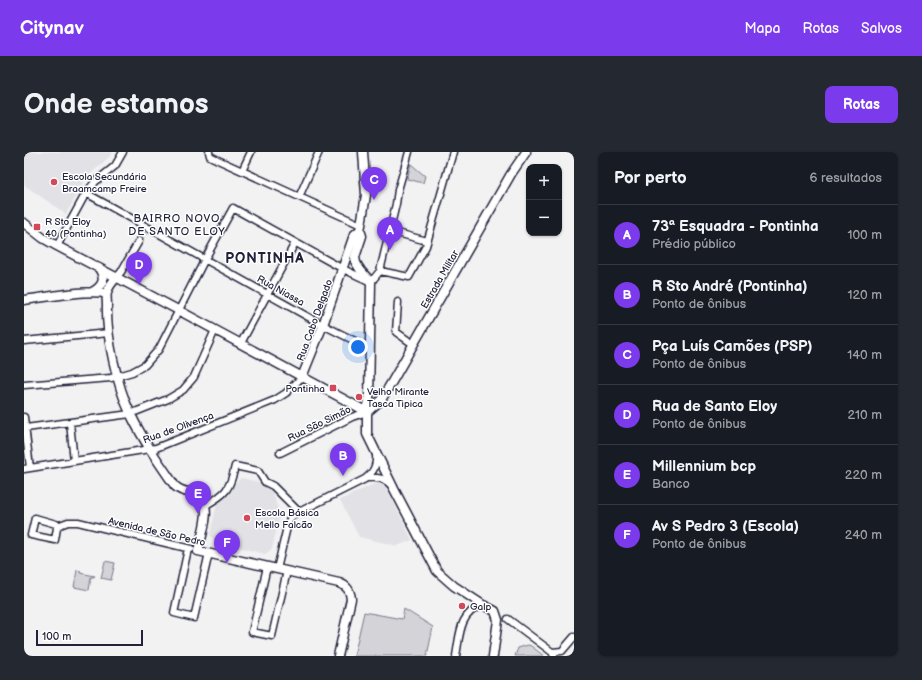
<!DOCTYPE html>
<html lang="pt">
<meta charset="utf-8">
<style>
:root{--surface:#171b24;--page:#242831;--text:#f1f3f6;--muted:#9ea1a6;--line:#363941;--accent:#7c3aed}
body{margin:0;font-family:"Balsamiq Sans",sans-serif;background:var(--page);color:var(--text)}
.controls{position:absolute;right:12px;top:12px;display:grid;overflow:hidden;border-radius:8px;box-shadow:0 1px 3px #0004}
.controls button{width:36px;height:36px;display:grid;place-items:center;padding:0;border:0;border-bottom:1px solid var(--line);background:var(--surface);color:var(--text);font:20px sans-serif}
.scale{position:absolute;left:12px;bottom:10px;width:107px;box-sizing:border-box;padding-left:4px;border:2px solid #22223b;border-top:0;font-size:11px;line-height:14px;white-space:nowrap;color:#22223b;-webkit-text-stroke:3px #fff;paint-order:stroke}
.you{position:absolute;left:334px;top:195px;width:14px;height:14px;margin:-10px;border:3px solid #fff;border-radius:50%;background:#1a73e8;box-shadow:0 0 0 6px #1a73e833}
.badge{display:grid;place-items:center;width:26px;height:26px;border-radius:50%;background:var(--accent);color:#fff;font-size:13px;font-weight:700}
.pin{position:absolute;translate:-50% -33px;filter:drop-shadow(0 1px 2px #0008)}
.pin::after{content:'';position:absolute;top:21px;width:14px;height:12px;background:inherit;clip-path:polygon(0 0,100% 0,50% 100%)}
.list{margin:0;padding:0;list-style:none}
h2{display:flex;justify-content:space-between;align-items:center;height:52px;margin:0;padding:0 16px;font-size:17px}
h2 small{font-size:13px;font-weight:400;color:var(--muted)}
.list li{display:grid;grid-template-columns:26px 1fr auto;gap:12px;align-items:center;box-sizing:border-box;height:60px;padding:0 16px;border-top:1px solid var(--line)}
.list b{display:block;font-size:15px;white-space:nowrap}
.list p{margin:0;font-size:13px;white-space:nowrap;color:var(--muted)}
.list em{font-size:13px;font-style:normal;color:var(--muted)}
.map{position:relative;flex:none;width:550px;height:504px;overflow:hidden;border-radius:8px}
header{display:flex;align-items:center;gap:24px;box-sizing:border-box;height:56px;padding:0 20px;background:var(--accent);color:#fff}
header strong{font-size:19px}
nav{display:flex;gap:22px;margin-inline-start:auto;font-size:14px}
.intro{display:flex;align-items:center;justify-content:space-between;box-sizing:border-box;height:96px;padding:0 24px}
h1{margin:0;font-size:28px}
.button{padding:10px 18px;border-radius:8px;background:var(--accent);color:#fff;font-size:14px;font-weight:700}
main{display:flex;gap:24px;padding:0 24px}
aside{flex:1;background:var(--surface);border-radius:8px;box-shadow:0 1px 3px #0004}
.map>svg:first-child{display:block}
</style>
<header>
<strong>Citynav</strong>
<nav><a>Mapa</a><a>Rotas</a><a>Salvos</a></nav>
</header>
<div class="intro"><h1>Onde estamos</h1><a class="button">Rotas</a></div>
<main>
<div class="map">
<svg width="550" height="504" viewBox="0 0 550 504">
<rect width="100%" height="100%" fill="#f2f2f3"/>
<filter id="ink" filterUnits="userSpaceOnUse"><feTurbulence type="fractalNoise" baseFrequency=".025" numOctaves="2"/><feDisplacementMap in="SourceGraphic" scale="8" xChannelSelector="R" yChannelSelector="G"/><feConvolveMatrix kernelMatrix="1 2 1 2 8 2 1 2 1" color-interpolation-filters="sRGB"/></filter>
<g filter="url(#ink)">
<path fill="#e2e2e6" d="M0 0H88L85 5 62 26 42 62 0 33Z
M217 326 239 331 247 336 256 362 248 397 241 402 191 389 186 383 193 352 205 337Z
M354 331 362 334 388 388 373 394 335 385 316 348 348 333Z"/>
<path fill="#d3d3d8" stroke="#7a7a8a" d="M387 12 401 24 399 31 383 27Z
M81 409 91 411 87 428 77 426Z
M53 418 57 419 56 421 71 424 70 425H67L65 438 50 435Z
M380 457 409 475 403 504H330L340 460 378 467Z
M504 493 507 494 520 504H491L494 496Z"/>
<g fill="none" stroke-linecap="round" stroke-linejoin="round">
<path stroke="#c8c8ce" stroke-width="6" stroke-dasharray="6 3" stroke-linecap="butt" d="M115 89 121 80"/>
<g stroke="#22223b" stroke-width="9">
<path id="street" d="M185 0 186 4 194 8 337 73
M218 19 227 0
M62 41 295 171 339 193 346 194
M275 45 295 0
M366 79 403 89
M33 94 62 41 71 30 91 14 99 0
M356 119 385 125 402 94 429 0
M93 125 97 120 115 89
M374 150 372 180 389 192
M0 189 85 181
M217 191 271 91
M0 233 87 226 108 220 121 213 135 197 181 107 209 56 319 117 347 130 356 119 372 52 374 38 385 0
M0 265 6 316
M46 271 50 309
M2 276 106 262 144 247 159 238 170 225 191 178
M256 301 328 265 343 260
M0 317 132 296 251 248 262 241 278 225
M343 326C353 325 360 326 367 333
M182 353C202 342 206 337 211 314L234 319 241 330 249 334 275 360
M11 366 32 372 33 376 31 388 7 383Z
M33 374 44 370H54L167 397
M164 397 150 461 170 466 185 401
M243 415 228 480 248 484 263 419
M253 417 264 371 267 365 275 360 341 327C350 320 353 313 352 302
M484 467 528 500 530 504
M528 500 538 499 550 485
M432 504C436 482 435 461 459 453"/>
</g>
<g stroke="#22223b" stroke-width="11">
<path id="secondary" d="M0 71 19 86 33 94 154 158 325 250 343 260
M336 78 338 84 331 105 332 111 337 119 347 130 345 248 343 260V282L370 337 413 419 430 434 459 453 471 459 474 468 469 504
M93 125C88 130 85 134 83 140 82 144 83 149 83 153 82 185 93 234 107 263 119 288 135 311 151 334 158 341 165 339 174 343 190 352 177 385 174 399L315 431C323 434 326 438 327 447L314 504
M68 140C79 134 82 127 75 116
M0 148C17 146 69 136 82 142
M278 225 299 173 330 83 336 78 337 73 342 43 339 0
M343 260 357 248 369 228 487 22 502 0"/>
</g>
<use href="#street" stroke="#fff" stroke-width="6"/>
<use href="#secondary" stroke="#fff" stroke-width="8"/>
</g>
</g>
<g fill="#d1495b" stroke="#fff" stroke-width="1.5">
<circle cx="30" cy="30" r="4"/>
<rect x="9" y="71" width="8" height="8" rx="2"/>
<rect x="305" y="232" width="8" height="8" rx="2"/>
<circle cx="335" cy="245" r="4"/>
<circle cx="223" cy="366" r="4"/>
<circle cx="438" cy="454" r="4"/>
</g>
<g text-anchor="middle" stroke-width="3" stroke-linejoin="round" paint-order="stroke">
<g font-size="10" fill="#22223b" stroke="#fff" text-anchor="start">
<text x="38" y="28">Escola Secundária<tspan x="38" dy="12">Braamcamp Freire</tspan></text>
<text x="21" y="73">R Sto Eloy<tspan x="21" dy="12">40 (Pontinha)</tspan></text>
<text x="301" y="240" text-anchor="end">Pontinha</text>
<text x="343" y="243">Velho Mirante<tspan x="343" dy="12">Tasca Tipica</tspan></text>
<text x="231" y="364">Escola Básica<tspan x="231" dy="12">Mello Falcão</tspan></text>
<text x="446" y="458">Galp</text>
</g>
<g font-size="10" fill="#22223b" stroke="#fff">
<text transform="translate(415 127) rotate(-60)" y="4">Estrada Militar</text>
<text transform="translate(257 138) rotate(29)" y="4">Rua Niassa</text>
<text transform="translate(290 168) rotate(-70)" y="4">Rua Cabo Delgado</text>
<text transform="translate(295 271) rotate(-26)" y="4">Rua São Simão</text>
<text transform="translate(154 275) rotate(-20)" y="4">Rua de Olivença</text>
<text transform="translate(133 379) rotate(13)" y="4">Avenida de São Pedro</text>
</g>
<g font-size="11" letter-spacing="1" fill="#22223b" stroke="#fff">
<text x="153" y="70">BAIRRO NOVO<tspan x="153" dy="13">DE SANTO ELOY</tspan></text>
</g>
<g font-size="14" font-weight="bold" letter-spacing="1" fill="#22223b" stroke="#fff">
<text x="241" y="111">PONTINHA</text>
</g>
</g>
</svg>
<div class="controls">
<button>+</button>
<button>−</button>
</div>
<div class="scale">100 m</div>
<div class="you"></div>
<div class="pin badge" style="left:366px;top:98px">A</div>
<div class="pin badge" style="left:319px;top:324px">B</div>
<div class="pin badge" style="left:350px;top:48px">C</div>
<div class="pin badge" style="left:115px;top:133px">D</div>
<div class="pin badge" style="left:174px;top:362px">E</div>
<div class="pin badge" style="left:203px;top:411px">F</div>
</div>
<aside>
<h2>Por perto<small>6 resultados</small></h2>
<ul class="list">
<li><span class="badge">A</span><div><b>73ª Esquadra - Pontinha</b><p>Prédio público</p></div><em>100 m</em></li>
<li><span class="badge">B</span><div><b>R Sto André (Pontinha)</b><p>Ponto de ônibus</p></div><em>120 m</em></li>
<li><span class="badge">C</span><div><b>Pça Luís Camões (PSP)</b><p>Ponto de ônibus</p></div><em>140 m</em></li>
<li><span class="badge">D</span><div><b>Rua de Santo Eloy</b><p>Ponto de ônibus</p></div><em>210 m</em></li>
<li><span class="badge">E</span><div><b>Millennium bcp</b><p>Banco</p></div><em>220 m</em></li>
<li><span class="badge">F</span><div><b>Av S Pedro 3 (Escola)</b><p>Ponto de ônibus</p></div><em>240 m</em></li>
</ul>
</aside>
</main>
